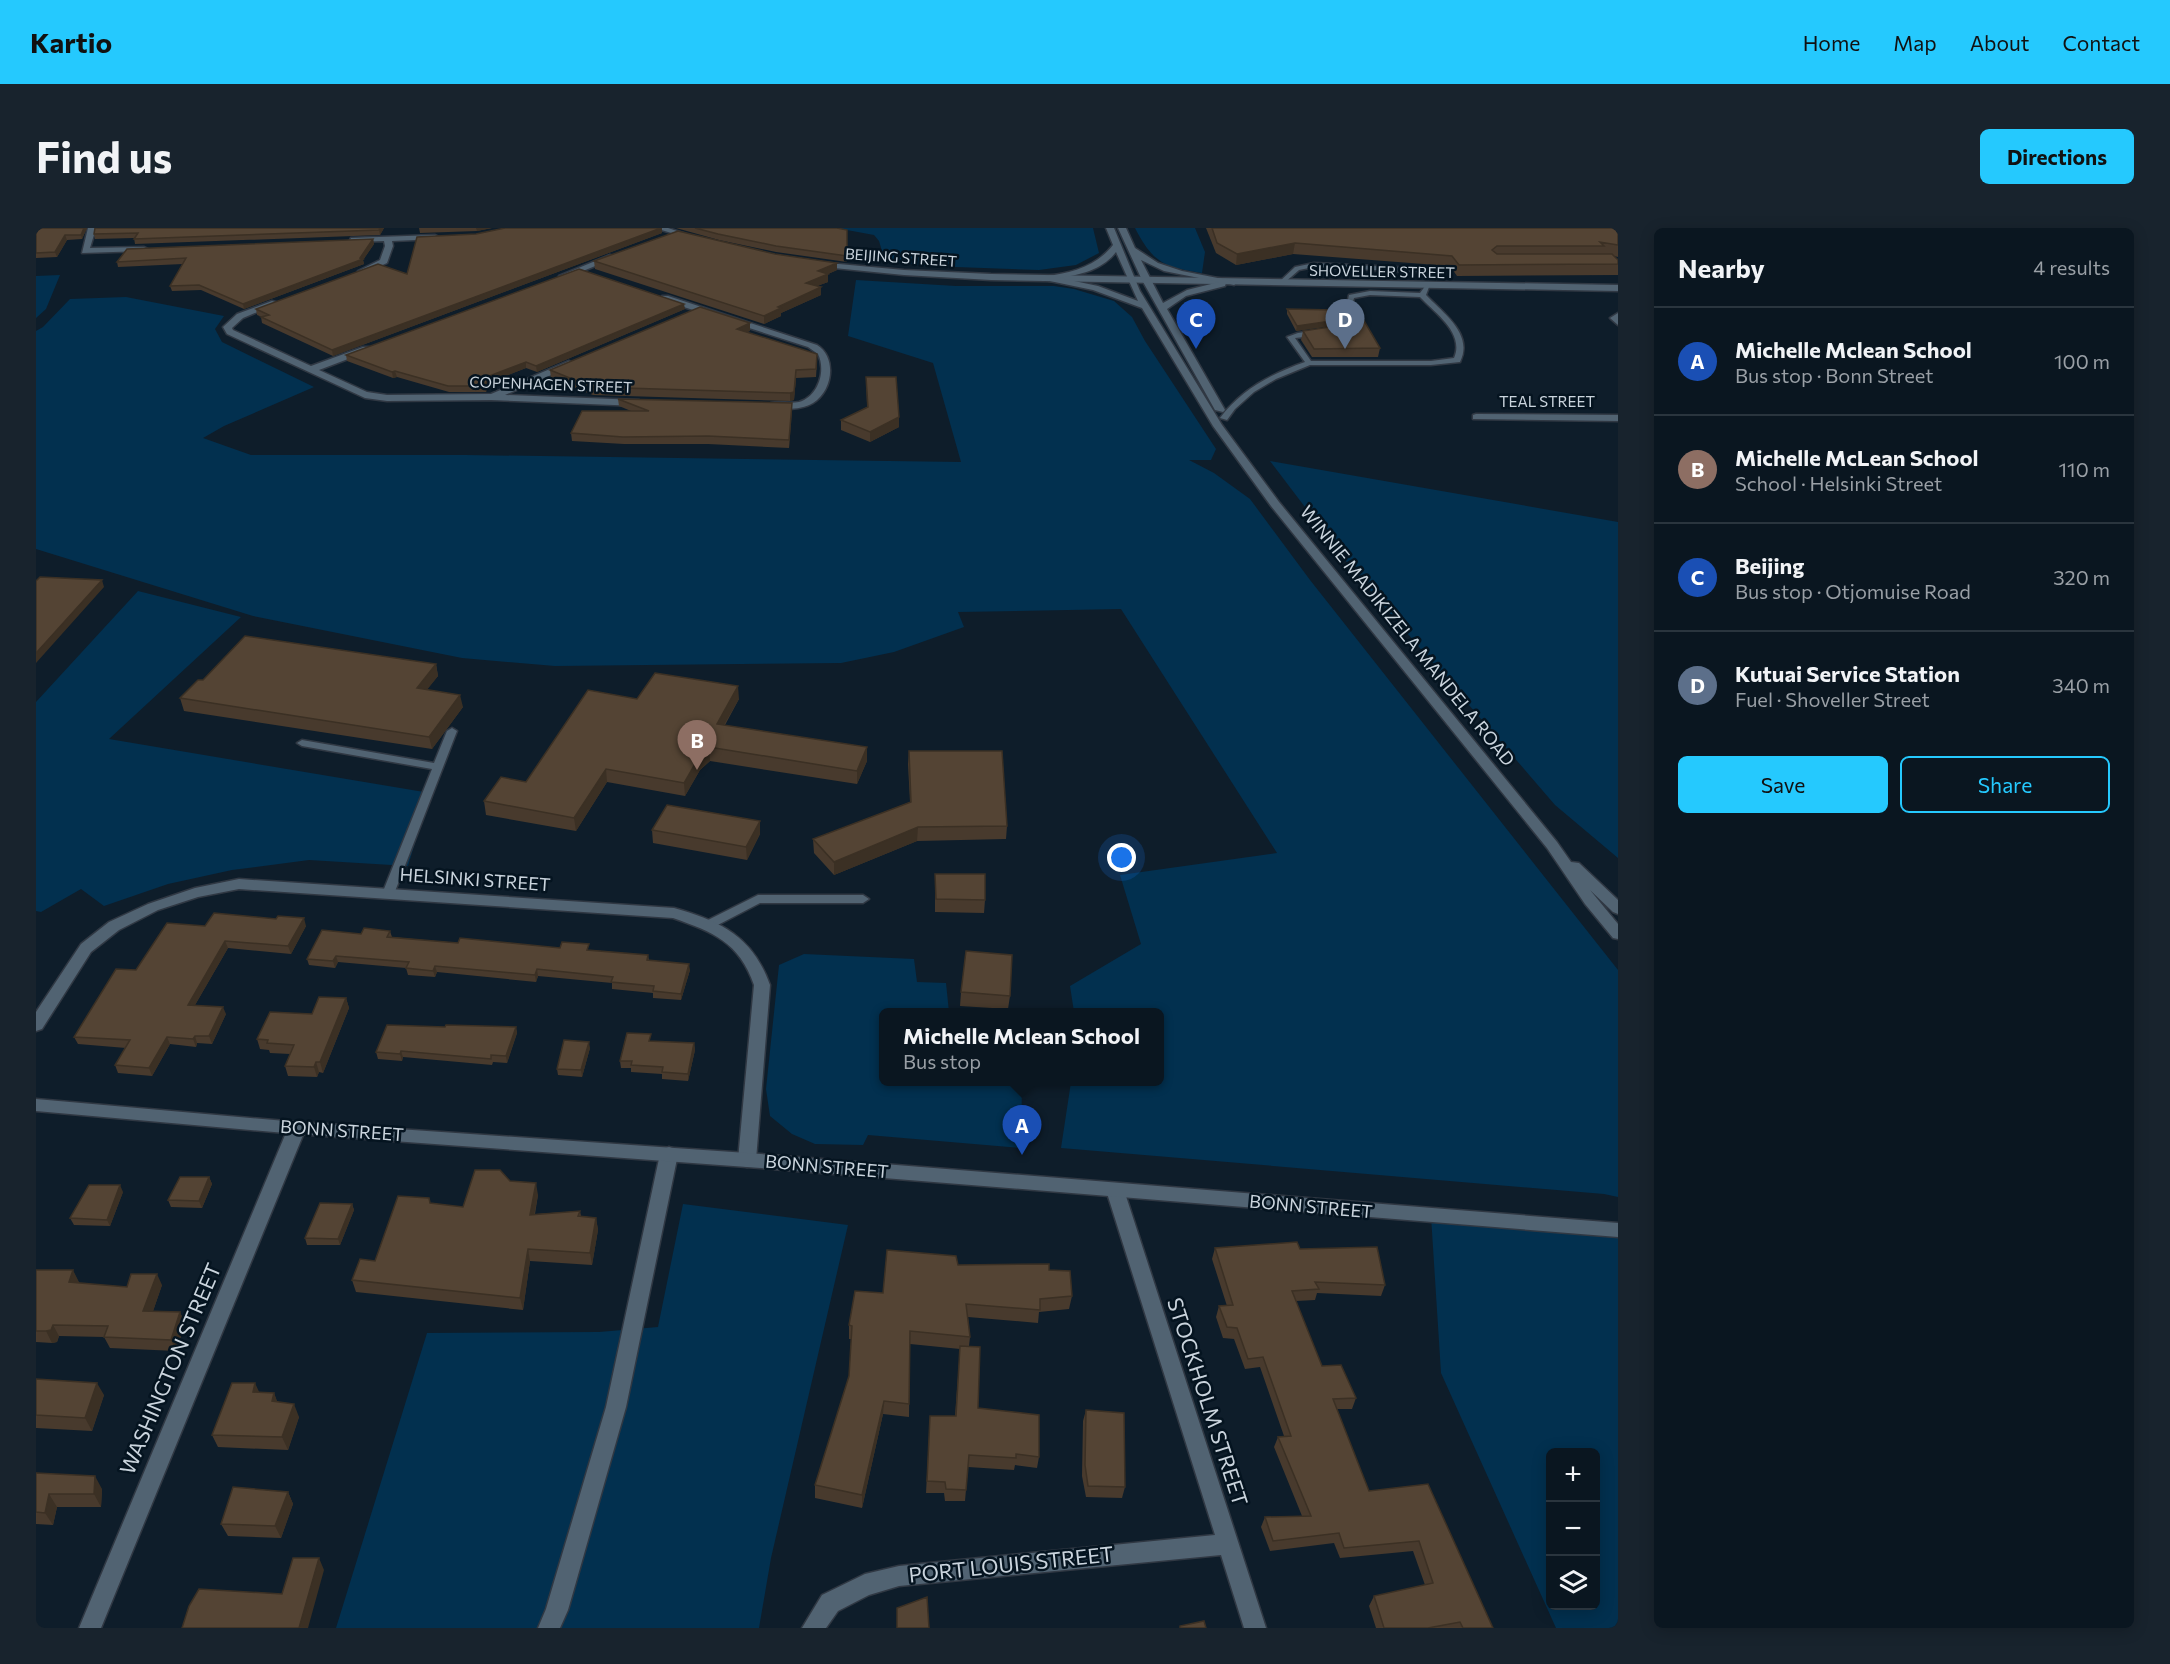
<!DOCTYPE html>
<meta charset="utf-8">
<style>
:root{--surface:#0a1620;--page:#18232d;--text:#f1f3f6;--muted:#999fa5;--line:#2a353e;--accent:#25c9fe}
body{margin:0;font-family:Commissioner,sans-serif;background:var(--page);color:var(--text)}
.controls{position:absolute;right:18px;bottom:18px;display:grid;overflow:hidden;border-radius:9px;box-shadow:0 3px 15px #0003}
.controls button{width:54px;height:54px;display:grid;place-items:center;padding:0;border:0;border-bottom:2px solid var(--line);background:var(--surface);color:var(--text);font:30px sans-serif}
.you{position:absolute;left:1086px;top:630px;width:21px;height:21px;margin:-15px;border:4px solid #fff;border-radius:50%;background:#1a73e8;box-shadow:0 0 0 9px #1a73e833}
.badge{display:grid;place-items:center;width:39px;height:39px;border-radius:50%;background:var(--accent);color:#fff;font-size:20px;font-weight:700}
.pin{position:absolute;translate:-50% -50px;filter:drop-shadow(0 2px 3px #0008)}
.pin::after{content:'';position:absolute;top:32px;width:21px;height:18px;background:inherit;clip-path:polygon(0 0,100% 0,50% 100%)}
.popup{position:absolute;left:843px;top:780px;width:285px;height:78px;box-sizing:border-box;display:grid;place-content:center;border-radius:9px;background:var(--surface);filter:drop-shadow(0 2px 4px #0005);font-size:20px;white-space:nowrap;color:var(--muted)}
.popup b{font-size:22px;color:var(--text)}
.popup::after{content:'';position:absolute;left:50%;top:100%;margin-left:-12px;border:12px solid transparent;border-top-color:var(--surface)}
.list{margin:0;padding:0;list-style:none}
h2{display:flex;justify-content:space-between;align-items:center;height:78px;margin:0;padding:0 24px;font-size:26px}
h2 small{font-size:20px;font-weight:400;color:var(--muted)}
.list li{display:grid;grid-template-columns:39px 1fr auto;gap:18px;align-items:center;box-sizing:border-box;height:108px;padding:0 24px;border-top:2px solid var(--line)}
.list b{display:block;font-size:22px;white-space:nowrap}
.list p{margin:0;font-size:20px;white-space:nowrap;color:var(--muted)}
.list em{font-size:20px;font-style:normal;color:var(--muted)}
.actions{display:flex;gap:12px;padding:18px 24px}
.actions a{flex:1;padding:14px 0;border:2px solid var(--accent);border-radius:9px;text-align:center;font-size:21px;color:var(--accent)}
.actions .main{background:var(--accent);color:#111}
.icon{flex:none;width:33px;height:33px;fill:none;stroke:currentColor;stroke-width:2;stroke-linecap:round;stroke-linejoin:round}
.map{position:relative;flex:none;width:1582px;height:1400px;overflow:hidden;border-radius:9px}
header{display:flex;align-items:center;gap:36px;box-sizing:border-box;height:84px;padding:0 30px;background:var(--accent);color:#111}
header strong{font-size:28px}
nav{display:flex;gap:33px;margin-inline-start:auto;font-size:21px}
.intro{display:flex;align-items:center;justify-content:space-between;box-sizing:border-box;height:144px;padding:0 36px}
h1{margin:0;font-size:42px}
.button{padding:15px 27px;border-radius:9px;background:var(--accent);color:#111;font-size:21px;font-weight:700}
main{display:flex;gap:36px;padding:0 36px}
aside{flex:1;background:var(--surface);border-radius:9px;box-shadow:0 3px 15px #0003}
.map>svg:first-child{display:block}
</style>
<header>
<strong>Kartio</strong>
<nav><a>Home</a><a>Map</a><a>About</a><a>Contact</a></nav>
</header>
<div class="intro"><h1>Find us</h1><a class="button">Directions</a></div>
<main>
<div class="map">
<svg width="1582" height="1400" viewBox="0 0 1582 1400">
<rect width="100%" height="100%" fill="#0e1d2a"/>
<path fill="#02304f" fill-rule="evenodd" d="M800 0H1057L1063 25 1040 37 1003 42 892 38 857 34 847 26 843 13 838 7Z
M1099 0H1159L1169 24 1166 45C1128 39 1117 35 1099 0Z
M24 47 10 81 0 90V48Z
M820 52 920 58H1018L1038 61 1078 73 1096 89 1109 113 1180 221 1175 232H1153L1178 245 1214 271 1274 352 1582 742V969L1568 966 1025 920 1035 854H1124V784H1038L1034 758 1105 716 1084 647 1241 625 1085 381 922 384 928 399 858 424 805 435 519 438 426 430 217 388 0 321V103L7 99 34 71 90 69 188 88 179 101 186 114 278 159 188 198 167 210 215 227H429L925 234 897 135 812 108Z
M1234 233 1582 294V630L1519 577 1316 341Z
M102 363 205 389 73 511 394 565 372 638 273 632 196 642 132 656 68 678 45 661 5 684 0 683V474Z
M768 726 878 731 881 754 910 755 913 784H848V854H986L985 920 832 907 827 917 779 916 756 906 734 888 730 861 743 737Z
M647 976 812 997 735 1330 723 1400H300L391 1105 563 1104 622 1099Z
M1395 988 1582 1002V1400H1520L1405 1145ZM1514 1224H1560V1378H1514Z"/>
<g fill="none" stroke-linecap="round" stroke-linejoin="round">
<g stroke="#303843" stroke-width="3">
<path id="lane" d="M1278 35 1398 41 1401 43 1398 45 1278 39 1263 42 1247 56 1242 55 1259 39Z
M1390 57 1393 59 1390 67C1407 85 1438 106 1424 134L1395 137H1274L1240 151 1218 164 1199 181 1191 192 1184 190C1206 161 1235 146 1269 134L1251 109 1262 105 1304 99 1300 84 1311 76 1313 67 1334 63 1384 65ZM1334 67 1384 69C1399 85 1429 105 1418 130L1395 133H1275L1259 110 1295 106 1311 102 1307 85 1316 78 1318 70Z
M1582 85V97L1574 90Z
M416 500 421 503 358 666 356 669H348L346 666 396 541 266 518 261 515 266 512 398 535 411 503Z
M722 667H827L833 671 827 675H724L676 700 672 701 666 697 668 694Z"/>
</g>
<g stroke="#303843" stroke-width="3">
<path id="street" d="M52 0H60L54 20 108 19 112 21 108 23 46 25Z
M619 0H632L659 9 655 11Z
M399 7 403 9 402 11 356 13 357 18 351 35 329 45 322 43 344 32 349 18 348 13 318 14 314 12 315 10Z
M574 27 581 29 530 50 523 48Z
M781 34 868 42 955 46 1582 57V63L955 52 868 47 778 38V34Z
M626 68H632L781 117C801 129 797 163 777 175 765 182 748 182 735 179V175C744 173 754 176 763 174 783 168 790 142 782 126L772 119 626 72Z
M236 73 243 75 207 90 196 100 197 102 275 138 327 119H333V123L283 142 331 164 351 167 455 166 533 133 538 136 536 138 469 167 603 172 608 175 603 178 455 172 351 173 329 170 191 106 187 99 201 86Z
M1440 186 1582 187V193L1437 191V187Z
M203 651 638 680C685 693 717 709 734 757L720 932 717 937 711 939 705 937 702 932 718 757C703 714 677 704 637 690L203 661 162 669 122 682 83 702 55 724 6 801 0 803V784L45 716 73 694 112 676 159 660Z
M261 894 267 895 270 900 65 1400H43L252 900 255 895Z
M633 919 639 921 642 926 590 1179 532 1382 524 1400H502L510 1381 570 1179 624 926 627 921Z
M1079 955 1085 957 1088 962 1230 1400H1208L1185 1327 863 1358 833 1367 802 1383 790 1400H766L786 1367 829 1346 863 1338 1179 1307 1070 962 1073 957Z"/>
</g>
<g stroke="#303843" stroke-width="3">
<path id="secondary" d="M1070 0H1078L1104 63 1186 197 1243 274 1521 614 1535 634 1543 635 1582 672V686L1577 684 1554 662 1582 696V711L1577 710 1549 676 1511 620 1235 278 1177 198 1106 80 1057 62 1009 52V48C1034 46 1061 38 1077 17ZM1080 24 1102 73 1062 58 1024 50C1046 46 1066 42 1080 24Z
M1082 0H1090L1099 20 1122 35 1146 43 1202 54 1198 57 1190 55 1189 58 1150 68 1131 81 1189 182 1187 184 1179 182 1106 52ZM1105 32 1128 43 1183 54 1151 62 1127 75Z
M0 871 261 894 711 925 1582 995V1009L711 939 261 906 0 883Z"/>
</g>
<use href="#lane" fill="#516372" fill-rule="evenodd"/>
<use href="#street" fill="#516372" fill-rule="evenodd"/>
<use href="#secondary" fill="#516372" fill-rule="evenodd"/>
</g>
<path fill="#483a2d" d="M0 0H51L46 11 31 12 21 29 0 30Z
M59 0H348L344 7 99 16 98 10 59 11 58 6Z
M383 0H456L441 3 384 5Z
M626 0V5L297 128 226 95 225 89H226L221 87 220 81 371 46Z
M640 0H741L811 2V34L740 24 683 12Z
M1170 0H1582V29L1578 28 1582 32V47L1421 48 1414 38 1257 26 1200 37 1180 25Z
M337 11 338 16 327 32 328 36 208 81 165 62 136 63 134 58 147 36 82 39 81 34Z
M739 26 801 35V42L792 46V54L781 58 785 59V67L745 85V88L728 96 559 41 558 33Z
M1312 78 1344 120 1342 129H1276L1265 112 1267 103 1312 96 1310 87Z
M649 81 501 144 490 140 454 154 450 164H413L361 149 357 150 311 133 310 127Z
M1251 81 1302 92 1301 97 1260 103 1251 86Z
M714 103 711 104 781 134 780 149 760 150 758 172 754 173 557 167 515 150 514 142Z
M830 149 863 199 834 214 805 202V192L831 179Z
M582 171 756 175 753 220 672 216H588L536 213 535 205 595 183 583 178Z
M400 436 402 448 391 461 427 479 396 521 148 483 144 470 167 452Z
M601 471H703L689 497 831 533 821 556 674 533 664 542 649 568 571 554 540 603 450 587 448 573 490 554Z
M873 523 971 598 970 611 881 613 798 647 778 625 777 611 874 574 872 536Z
M724 593V606L711 632 617 615 616 602Z
M899 646 949 672 948 685 899 684Z
M169 698H270L255 726 192 720 159 777 190 786 176 816 161 815 160 819 134 816 116 848 82 845 79 837 90 820 42 816 38 809Z
M354 703 356 709 422 715 554 722 612 727 613 732 654 742 645 772 617 770V765L576 761V755L502 748 500 754 401 744 399 749 372 747 370 740 302 734 299 740 273 737 271 731Z
M925 764 974 768 972 781 924 778Z
M310 770 313 780 287 845 283 844 281 849 252 848 249 838 254 826 234 825 233 822 224 821 221 811Z
M409 799H480L481 805 471 835 457 834 456 837 367 829 366 833 342 831 340 824Z
M615 813 658 815 659 822 652 853 626 851V846L595 844V840H585L584 833Z
M554 820 546 849 522 847 521 841Z
M173 949 176 956 166 980 135 979 132 972Z
M474 953 502 967 499 986 544 983 545 988 560 990 562 1002 556 1037 494 1033 487 1082 320 1064 316 1052 339 1033 394 975 427 979Z
M87 964 74 998 38 997 34 990Z
M316 976 318 982 304 1017H271L269 1010Z
M1179 1020 1264 1021 1349 1057 1345 1068 1281 1065 1279 1072 1260 1073 1286 1138 1320 1170 1316 1181H1301L1333 1263 1392 1256 1457 1400H1340L1333 1378 1338 1368 1389 1357 1377 1323 1304 1330 1298 1315 1234 1323 1225 1299 1229 1289 1266 1288 1238 1219 1242 1209 1248 1208 1224 1139 1209 1141 1198 1111 1187 1110 1180 1089 1183 1078H1191L1176 1031Z
M922 1037 1013 1042 1036 1068 1033 1081 1003 1084 1002 1095 932 1089 934 1109 933 1118 942 1180 1003 1229 1001 1240 979 1237 978 1242 932 1239 929 1273H909L908 1265H890L894 1188H919L924 1121 874 1116 873 1189 847 1186 826 1280 779 1270V1257L813 1148 816 1111H813V1097L847 1065Z
M0 1042 43 1054V1055L91 1059 126 1057 117 1083 144 1084 149 1096 140 1123 74 1120 68 1109 23 1108 21 1114 16 1115 0 1114Z
M0 1151 68 1167 56 1203 0 1200Z
M223 1164 238 1165 241 1174 263 1189 252 1222 182 1219 176 1207Z
M1050 1182 1089 1259 1086 1270 1050 1269 1046 1248 1047 1193Z
M0 1245 66 1261 65 1279H21L17 1297 0 1296Z
M252 1264 257 1276 245 1310 192 1308 185 1296Z"/>
<path fill="#3b3024" d="M48 0H51L46 11 45 7Z
M344 0H348L344 7 343 2Z
M440 0H456L441 3Z
M626 0V5L297 128 296 122Z
M29 7 31 12 21 29 19 24Z
M337 11 338 16 327 32 328 36 208 81 207 76 324 30Z
M1259 15 1257 26 1200 37 1201 26Z
M801 35V42L792 46V54L770 62V55L782 43Z
M785 59V67L745 85V88L728 96V88L742 79Z
M648 76 649 81 501 144 500 138Z
M1302 92 1301 97 1260 103 1261 98Z
M714 95V103L702 109 701 101Z
M490 134V140L454 154 450 164 449 158 453 148Z
M760 142V150L758 172 754 173V165Z
M359 143 361 149 357 150 356 144Z
M756 175V183L753 220V212Z
M863 189V199L834 214V204Z
M66 352 68 359 0 435V425Z
M400 436 402 448 383 472 381 460Z
M702 458 703 471 681 509V496Z
M424 467 427 479 396 521 393 509Z
M673 519 674 533 664 542 649 568 648 555 663 529Z
M831 519V533L821 556V543Z
M570 541 571 554 540 603 538 590Z
M724 593V606L711 632 710 619Z
M882 599 881 613 798 647V634Z
M268 690 270 698 255 726 252 718Z
M189 713 192 720 155 784 152 777Z
M300 728 302 734 299 740 297 733Z
M653 736 654 742 645 772V766Z
M399 738 401 744 399 749 397 743Z
M501 741 502 748 500 754 499 747Z
M310 770 313 780 287 845 284 834Z
M187 779 190 786 176 816 173 808Z
M480 799 481 805 471 835 470 828Z
M159 808 161 815 160 819 157 811Z
M131 809 134 816 116 848 113 840Z
M553 814 554 820 546 849 545 842Z
M658 815 659 822 652 853V846Z
M365 823 367 829 366 833 364 826Z
M280 834 283 844 281 849 278 839Z
M173 949 176 956 166 980 163 973Z
M500 955 502 967 496 998 494 987Z
M84 957 87 964 74 998 71 992Z
M316 976 318 982 304 1017 302 1011Z
M560 990 562 1002 556 1037 554 1025Z
M492 1021 494 1033 487 1082 484 1070Z
M37 1042 43 1054 39 1065 33 1054Z
M121 1046 126 1057 113 1095 107 1083Z
M144 1084 149 1096 140 1123 135 1112Z
M17 1097 23 1108 21 1114 16 1115 10 1103Z
M61 1155 68 1167 56 1203 49 1190Z
M219 1155 225 1168 217 1164Z
M238 1165 243 1178 236 1173Z
M848 1173 847 1186 826 1280V1267Z
M258 1176 263 1189 252 1222 246 1209Z
M59 1248 66 1261 65 1279 58 1266Z
M252 1264 257 1276 245 1310 239 1298Z
M13 1266 21 1279 17 1297 9 1285Z
M283 1330 288 1342 272 1400H263Z"/>
<path fill="#544434" stroke="#3b3024" stroke-width="1.5" d="M0 0H48L45 7H29L19 24 0 25Z
M59 0H344L343 2 98 11 102 5 58 6Z
M469 0H625L296 122 225 89 233 87 220 81 342 36 371 46 381 9 440 6Z
M659 0H801L811 2V28L740 18 682 6Z
M1176 0H1579L1582 3V17L1564 14 1568 18H1461L1456 22 1461 26H1576L1582 32V36L1423 37 1416 28 1259 15 1201 26 1181 15Z
M642 3 739 26 801 35 782 43 792 46 770 55 785 59 742 79 745 80 728 88 558 33Z
M337 11 324 30 327 31 207 76 163 57 134 58 150 30 81 34 91 21Z
M543 41 648 76 500 138 490 134 453 148 449 158H412L359 143 356 144 310 127Z
M1312 78 1320 79 1344 120 1278 121 1267 103 1313 96 1315 93Z
M664 79 714 95 701 101 781 126 780 141 760 142 758 164 754 165 556 159 514 142Z
M1251 81 1299 82 1302 92 1261 98Z
M830 149H860L863 189 834 204 805 192 832 179Z
M582 171 756 175 753 212 672 208 587 209 535 205 546 183H613Z
M4 349 66 352 0 425V353Z
M209 408 400 436 381 460 424 467 393 509 144 470 162 452H167Z
M619 445 702 458 681 496 831 519 821 543 673 519 663 529 648 555 570 541 538 590 448 573 465 549 490 554 552 462 601 471Z
M873 523H966L971 598 882 599 798 634 777 611 875 574Z
M631 577 724 593 710 619 616 602Z
M899 646H949V672L900 671Z
M178 685 240 691 242 688 268 690 252 718 189 713 152 777 187 779 173 808H159L157 811 131 809 113 840 79 837 94 812 38 809 80 741 100 742 131 695 169 698Z
M328 700 354 703 351 709 422 715 424 710 524 720 526 714 553 716 551 722 612 727 611 732 653 736 645 766 617 763 618 758 575 754 577 749 501 741 499 747 399 738 397 743 370 740 373 734 300 728 297 733 271 731 286 702 325 706Z
M930 723 976 727 974 768 925 764Z
M283 769 310 770 284 834H280L278 839 249 838 258 817 231 815 232 812 221 811 234 784 276 786Z
M351 797 409 799 410 797 480 799 470 828 455 827V831L365 823 364 826 340 824Z
M591 805 615 806 613 813 658 815 652 846 626 844 627 839 595 837 596 833H584Z
M528 812 553 814 545 842 521 841Z
M439 942H464L474 953 500 955 494 987 544 983 542 988 560 990 554 1025 492 1021 484 1070 316 1052 324 1031 339 1033 362 968 393 970 394 975 427 979Z
M144 949H173L163 973 132 972Z
M53 957H84L71 992 34 990Z
M284 975 316 976 302 1011 269 1010Z
M1261 1014 1264 1021 1341 1019 1349 1057 1279 1054 1283 1061 1256 1063 1286 1138 1305 1137 1320 1170 1297 1171 1333 1263 1392 1256 1457 1400H1427L1424 1394 1392 1400H1348L1338 1368 1397 1355 1383 1313 1308 1320 1303 1305 1237 1313 1229 1289 1275 1288 1242 1209 1255 1208 1227 1129 1212 1131 1201 1100 1191 1099 1183 1078 1197 1077 1179 1020Z
M851 1022 920 1028 922 1037 1013 1036V1042L1034 1043 1036 1068 1004 1071V1082L930 1076 934 1109 874 1103 873 1176 848 1173 826 1267 779 1257 813 1148 816 1098 813 1097 819 1063 847 1065Z
M0 1042H37L33 1054 91 1059 95 1046H121L107 1083 144 1084 135 1112 68 1109 72 1098 17 1097 15 1102 10 1103H0Z
M924 1118 944 1119 942 1180 1003 1187V1229L980 1226V1230L933 1227 930 1262 910 1261 909 1254 891 1253 894 1188H920Z
M0 1151 61 1155 49 1190 0 1187Z
M196 1155H219L217 1164 238 1165 236 1173 258 1176 246 1209 176 1207Z
M1050 1182 1088 1185 1089 1259 1052 1258 1049 1237Z
M0 1245 59 1248 58 1266H13L9 1285 0 1284Z
M197 1259 252 1264 239 1298 185 1296Z
M257 1330H283L263 1400H146L153 1378 163 1361 246 1366Z
M891 1369 893 1400H861V1380Z
M1168 1393 1170 1400H1144V1398Z"/>
<g text-anchor="middle" stroke-width="5" stroke-linejoin="round" paint-order="stroke">
<g font-size="15" fill="#cad4dd" stroke="#051420">
<text transform="translate(865 30) rotate(4)" y="5">BEIJING STREET</text>
<text transform="translate(1346 44) rotate(1)" y="5">SHOVELLER STREET</text>
<text transform="translate(515 157) rotate(2)" y="5">COPENHAGEN STREET</text>
<text x="1511" y="179">TEAL STREET</text>
</g>
<g font-size="18" fill="#cad4dd" stroke="#051420">
<text transform="translate(1371 408) rotate(51)" y="6">WINNIE MADIKIZELA MANDELA ROAD</text>
<text transform="translate(439 652) rotate(4)" y="6">HELSINKI STREET</text>
<text transform="translate(306 903) rotate(4)" y="6">BONN STREET</text>
<text transform="translate(791 939) rotate(5)" y="6">BONN STREET</text>
<text transform="translate(1275 979) rotate(5)" y="6">BONN STREET</text>
</g>
<g font-size="21" fill="#cad4dd" stroke="#051420">
<text transform="translate(135 1141) rotate(-67)" y="7">WASHINGTON STREET</text>
<text transform="translate(1171 1174) rotate(72)" y="7">STOCKHOLM STREET</text>
<text transform="translate(975 1337) rotate(-6)" y="7">PORT LOUIS STREET</text>
</g>
</g>
</svg>
<div class="controls">
<button>+</button>
<button>−</button>
<button><svg class="icon" aria-label="layers" viewBox="0 0 24 24"><path d="M12 4l9 5-9 5-9-5zM3 14l9 5 9-5"/></svg></button>
</div>
<div class="you"></div>
<div class="pin badge" style="left:986px;top:927px;background:#1a4fb4">A</div>
<div class="popup"><b>Michelle Mclean School</b>Bus stop</div>
<div class="pin badge" style="left:661px;top:542px;background:#8d6e63">B</div>
<div class="pin badge" style="left:1160px;top:121px;background:#1a4fb4">C</div>
<div class="pin badge" style="left:1309px;top:121px;background:#5c6f8a">D</div>
</div>
<aside>
<h2>Nearby<small>4 results</small></h2>
<ul class="list">
<li><span class="badge" style="background:#1a4fb4">A</span><div><b>Michelle Mclean School</b><p>Bus stop · Bonn Street</p></div><em>100 m</em></li>
<li><span class="badge" style="background:#8d6e63">B</span><div><b>Michelle McLean School</b><p>School · Helsinki Street</p></div><em>110 m</em></li>
<li><span class="badge" style="background:#1a4fb4">C</span><div><b>Beijing</b><p>Bus stop · Otjomuise Road</p></div><em>320 m</em></li>
<li><span class="badge" style="background:#5c6f8a">D</span><div><b>Kutuai Service Station</b><p>Fuel · Shoveller Street</p></div><em>340 m</em></li>
</ul>
<div class="actions"><a class="main">Save</a><a>Share</a></div>
</aside>
</main>
